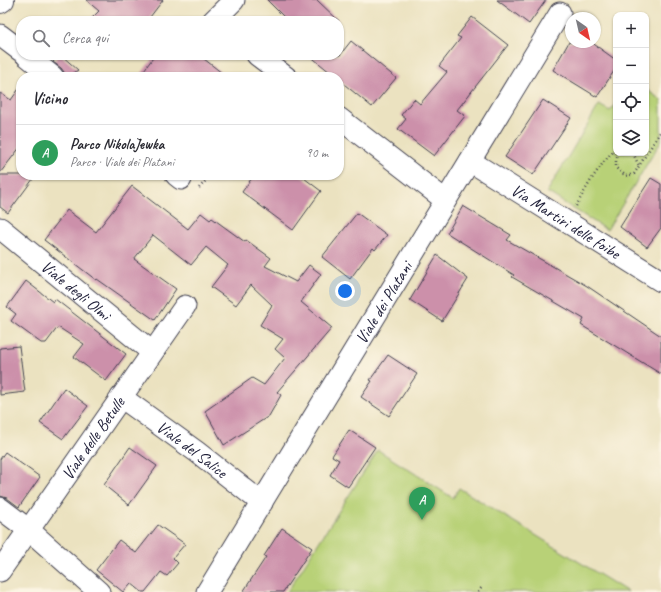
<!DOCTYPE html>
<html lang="it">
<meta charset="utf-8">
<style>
:root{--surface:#fff;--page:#f2f2f3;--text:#2b2b33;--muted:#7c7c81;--line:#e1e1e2;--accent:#d93025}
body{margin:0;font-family:Caveat,sans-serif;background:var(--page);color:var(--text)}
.controls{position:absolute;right:12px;top:12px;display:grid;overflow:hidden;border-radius:8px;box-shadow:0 1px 3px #0004}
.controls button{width:36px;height:36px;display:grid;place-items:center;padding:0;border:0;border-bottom:1px solid var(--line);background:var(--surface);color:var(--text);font:20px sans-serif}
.compass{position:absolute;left:565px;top:12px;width:36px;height:36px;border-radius:50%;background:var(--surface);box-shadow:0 1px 3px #0004;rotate:146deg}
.you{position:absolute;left:345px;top:291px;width:14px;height:14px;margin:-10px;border:3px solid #fff;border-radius:50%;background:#1a73e8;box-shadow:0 0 0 6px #1a73e833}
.badge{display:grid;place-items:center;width:26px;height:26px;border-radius:50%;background:var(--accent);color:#fff;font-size:13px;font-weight:700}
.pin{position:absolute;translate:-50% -33px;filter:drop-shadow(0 1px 2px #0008)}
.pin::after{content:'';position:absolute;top:21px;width:14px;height:12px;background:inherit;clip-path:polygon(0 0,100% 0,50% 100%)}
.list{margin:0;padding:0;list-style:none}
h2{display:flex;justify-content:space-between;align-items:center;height:52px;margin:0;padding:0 16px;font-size:17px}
h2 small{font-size:13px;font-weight:400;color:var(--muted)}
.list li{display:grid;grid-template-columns:26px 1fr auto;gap:12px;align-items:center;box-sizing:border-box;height:56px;padding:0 16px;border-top:1px solid var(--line)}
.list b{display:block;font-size:15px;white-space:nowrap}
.list p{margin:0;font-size:13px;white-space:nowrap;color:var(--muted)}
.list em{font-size:13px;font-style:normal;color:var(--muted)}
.icon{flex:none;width:22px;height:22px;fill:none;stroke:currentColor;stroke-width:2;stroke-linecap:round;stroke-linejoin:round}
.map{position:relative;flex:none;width:661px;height:592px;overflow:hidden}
.search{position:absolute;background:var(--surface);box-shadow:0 1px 3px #0004;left:16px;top:16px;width:328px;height:44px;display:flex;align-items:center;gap:10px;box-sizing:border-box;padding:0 14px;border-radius:16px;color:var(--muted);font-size:15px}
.panel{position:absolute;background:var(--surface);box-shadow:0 1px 3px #0004;left:16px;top:72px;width:328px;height:108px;border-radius:16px}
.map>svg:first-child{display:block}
</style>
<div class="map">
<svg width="661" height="592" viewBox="0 0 661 592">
<rect width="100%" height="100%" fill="#fcf5e5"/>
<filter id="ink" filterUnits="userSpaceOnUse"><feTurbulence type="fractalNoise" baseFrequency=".025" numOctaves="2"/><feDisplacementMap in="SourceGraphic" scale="8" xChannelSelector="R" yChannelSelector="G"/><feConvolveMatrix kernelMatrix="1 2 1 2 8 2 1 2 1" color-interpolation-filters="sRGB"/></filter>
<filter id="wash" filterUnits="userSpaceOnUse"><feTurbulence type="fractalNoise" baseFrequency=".012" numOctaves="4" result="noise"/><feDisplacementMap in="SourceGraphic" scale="16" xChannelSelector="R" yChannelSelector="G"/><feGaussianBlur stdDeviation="0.9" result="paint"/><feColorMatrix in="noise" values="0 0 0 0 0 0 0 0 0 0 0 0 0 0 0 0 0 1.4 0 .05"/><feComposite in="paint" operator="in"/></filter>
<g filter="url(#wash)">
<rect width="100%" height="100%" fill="#ebe2c0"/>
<path fill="#b8d177" stroke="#6d7a59" d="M646 89 661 100V141L607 230 547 192 599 105 610 111 616 103V153H646Z
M378 450 453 498 459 488 628 592H287Z"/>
<g id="blocks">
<path fill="#cc90aa" d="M86 0H163L147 21H89L99 11Z
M267 0H317L339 21H288Z
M497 0H546L529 24Z
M472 17 508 45 457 110 465 116 434 156 398 129 406 119 401 115 414 99 420 104 447 72 439 66 461 38 457 36Z
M351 41 396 78 372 107 339 80V77H336L309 55H340Z
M569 42H591L616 60V68L597 97 553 70Z
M59 55H61L78 70 68 77H65L64 72 61 68 53 62Z
M155 55H199L227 77H139Z
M21 86V146L0 173V93L11 100Z
M543 100 571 118 533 175 505 157Z
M0 175H36L8 213 0 207Z
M254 175H300L321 191 293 230 242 192Z
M651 178 661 184V228L647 247 620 227Z
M132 186 188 229 201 213 210 220 212 218 245 242 246 240 271 258 265 266 296 282 309 265 321 274 301 302 332 328 277 392 281 395 269 416 224 445 205 411 252 378 264 385 285 358 275 349 283 339 260 325 272 305 251 285 236 305 211 287 228 265 206 247 191 265 153 235 134 259 176 289 155 320 97 279 96 280 44 240 67 210 96 232Z
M463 206 511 235 507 240 587 286 661 336V374L581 325 584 319 512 277 514 275 447 233Z
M357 213 387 235 375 250 373 248 350 279 322 257Z
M437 255 468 279 442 321 410 300Z
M26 281 53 302 55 299 126 354 106 381 74 357 84 344 58 327 46 343H41L11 321 16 314 7 307Z
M19 346 25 392 0 395V348Z
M388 355 417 374 389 416 361 397 372 381 370 380Z
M64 388 88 406 63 439 40 423Z
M349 430 375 447 348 487 330 475 339 460 332 456Z
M130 447 157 466 129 505 104 485Z
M5 452 40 477 19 507 7 498 0 496V459Z
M158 525 185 544 173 558 178 563 167 576 161 572 145 592H142L131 583 123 592 96 570 119 540 136 553Z
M282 528 312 548 283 592H243L266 557 264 556Z"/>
</g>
</g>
<g filter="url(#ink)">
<use href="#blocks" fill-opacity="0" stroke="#403f4f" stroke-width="1"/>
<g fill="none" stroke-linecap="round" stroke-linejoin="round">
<g stroke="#403f4f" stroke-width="23">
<g id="minor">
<path d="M213 21 234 0"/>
<path d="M0 35 21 51"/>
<path d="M26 55 53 77"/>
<path d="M257 55 286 77"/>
<path d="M339 118 445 200"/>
<path id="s1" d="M470 161 661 281"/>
<path d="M176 175 181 179"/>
<path id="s2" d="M0 228 152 352"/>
<path id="s3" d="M121 397 197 452 262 503"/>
<path d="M0 508 29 530 99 592"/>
<path id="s4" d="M0 571 185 306"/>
<path id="s5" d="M207 592 560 13"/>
</g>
</g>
<g stroke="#403f4f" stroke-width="24">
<path id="tertiary" d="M0 2 3 0"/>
</g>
<path stroke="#403f4f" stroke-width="2.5" stroke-dasharray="1 3" stroke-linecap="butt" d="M617 153 616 160V168L626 176 634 174 661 131
M633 153 639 166
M199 188 211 175
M576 206C587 187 599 164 616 149
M478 592 483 586"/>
<use href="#minor" stroke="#fff" stroke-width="21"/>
<use href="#tertiary" stroke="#fff" stroke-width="22"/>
</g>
</g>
<g text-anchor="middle" stroke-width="3.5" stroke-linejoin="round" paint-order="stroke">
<g font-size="17" fill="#22223b" stroke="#fcf5e5">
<text dy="6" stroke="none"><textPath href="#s1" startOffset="113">Via Martiri delle foibe</textPath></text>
<text dy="6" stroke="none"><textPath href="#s2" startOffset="98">Viale degli Olmi</textPath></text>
<text dy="6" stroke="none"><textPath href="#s5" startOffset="339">Viale dei Platani</textPath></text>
<text dy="6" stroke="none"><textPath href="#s4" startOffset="162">Viale delle Betulle</textPath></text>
<text dy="6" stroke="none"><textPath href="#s3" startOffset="88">Viale del Salice</textPath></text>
</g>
</g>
</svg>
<div class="controls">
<button>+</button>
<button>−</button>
<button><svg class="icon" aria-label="locate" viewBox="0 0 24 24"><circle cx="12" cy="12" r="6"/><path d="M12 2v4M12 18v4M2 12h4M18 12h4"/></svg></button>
<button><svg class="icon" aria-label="layers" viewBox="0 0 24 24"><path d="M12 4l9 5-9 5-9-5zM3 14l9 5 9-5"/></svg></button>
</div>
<svg class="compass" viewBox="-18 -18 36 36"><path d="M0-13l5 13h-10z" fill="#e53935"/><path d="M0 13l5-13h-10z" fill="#7c7c81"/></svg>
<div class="you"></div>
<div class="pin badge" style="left:422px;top:520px;background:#2e9e5b">A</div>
<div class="search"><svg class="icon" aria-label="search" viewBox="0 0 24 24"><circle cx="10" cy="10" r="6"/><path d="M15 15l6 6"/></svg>Cerca qui</div>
<section class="panel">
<h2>Vicino<small></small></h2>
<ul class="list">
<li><span class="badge" style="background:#2e9e5b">A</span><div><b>Parco NikolaJewka</b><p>Parco · Viale dei Platani</p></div><em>90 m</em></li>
</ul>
</section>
</div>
